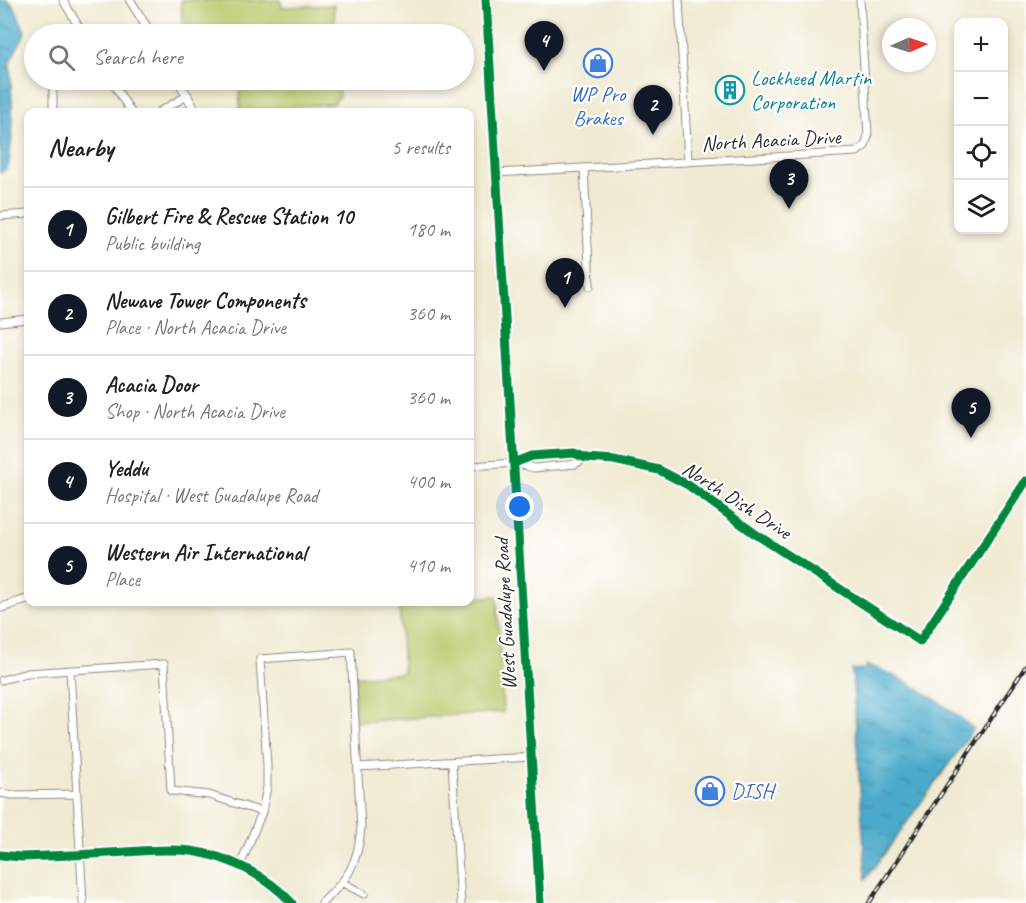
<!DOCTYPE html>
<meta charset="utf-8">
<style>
:root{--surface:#fff;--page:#f6f6f6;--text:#222;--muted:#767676;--line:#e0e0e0;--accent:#111827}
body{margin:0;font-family:Caveat,sans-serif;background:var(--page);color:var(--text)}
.controls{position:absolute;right:18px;top:18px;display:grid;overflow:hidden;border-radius:12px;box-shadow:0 3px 9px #0003}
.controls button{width:54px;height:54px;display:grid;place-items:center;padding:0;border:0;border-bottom:2px solid var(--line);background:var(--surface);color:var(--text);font:30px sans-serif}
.compass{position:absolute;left:882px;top:18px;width:54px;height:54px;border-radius:50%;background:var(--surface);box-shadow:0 3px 9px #0003;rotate:87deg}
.you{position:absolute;left:520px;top:507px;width:21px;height:21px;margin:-15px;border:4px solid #fff;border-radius:50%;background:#1a73e8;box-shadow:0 0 0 9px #1a73e833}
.badge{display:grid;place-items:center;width:39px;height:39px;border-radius:50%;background:var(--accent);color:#fff;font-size:20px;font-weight:700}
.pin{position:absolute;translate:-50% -50px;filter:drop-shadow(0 2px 3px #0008)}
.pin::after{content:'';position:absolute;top:32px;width:21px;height:18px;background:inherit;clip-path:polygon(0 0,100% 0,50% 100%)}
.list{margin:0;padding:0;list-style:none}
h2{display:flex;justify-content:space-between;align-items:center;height:78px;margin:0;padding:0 24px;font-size:26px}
h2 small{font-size:20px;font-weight:400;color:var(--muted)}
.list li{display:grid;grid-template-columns:39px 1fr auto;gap:18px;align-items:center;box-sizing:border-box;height:84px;padding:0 24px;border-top:2px solid var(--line)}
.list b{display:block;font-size:22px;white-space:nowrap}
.list p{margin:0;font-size:20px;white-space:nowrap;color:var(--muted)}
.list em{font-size:20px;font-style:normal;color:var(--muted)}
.icon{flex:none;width:33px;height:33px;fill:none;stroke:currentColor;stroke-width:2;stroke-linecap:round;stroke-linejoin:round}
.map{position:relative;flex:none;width:1026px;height:903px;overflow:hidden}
.search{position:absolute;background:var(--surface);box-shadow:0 3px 9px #0003;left:24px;top:24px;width:450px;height:66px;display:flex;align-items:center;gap:15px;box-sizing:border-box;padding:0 21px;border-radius:33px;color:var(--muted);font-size:22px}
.panel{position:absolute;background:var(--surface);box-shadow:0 3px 9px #0003;left:24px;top:108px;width:450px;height:498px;border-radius:12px}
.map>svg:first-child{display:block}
</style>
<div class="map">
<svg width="1026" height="903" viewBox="0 0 1026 903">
<defs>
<pattern id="water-ripples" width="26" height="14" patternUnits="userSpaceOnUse" patternTransform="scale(1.5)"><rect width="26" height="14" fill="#4caacb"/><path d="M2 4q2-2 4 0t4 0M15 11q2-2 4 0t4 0" fill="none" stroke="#3f8ba5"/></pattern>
</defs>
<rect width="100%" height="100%" fill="#fff"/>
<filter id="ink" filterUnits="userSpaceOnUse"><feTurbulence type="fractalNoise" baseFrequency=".0167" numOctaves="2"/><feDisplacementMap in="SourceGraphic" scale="12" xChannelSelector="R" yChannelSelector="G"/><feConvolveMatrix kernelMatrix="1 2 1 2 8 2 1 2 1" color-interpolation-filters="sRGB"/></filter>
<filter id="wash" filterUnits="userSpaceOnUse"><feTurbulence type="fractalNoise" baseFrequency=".008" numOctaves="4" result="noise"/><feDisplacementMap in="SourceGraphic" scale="24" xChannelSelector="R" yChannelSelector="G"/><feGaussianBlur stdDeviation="1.35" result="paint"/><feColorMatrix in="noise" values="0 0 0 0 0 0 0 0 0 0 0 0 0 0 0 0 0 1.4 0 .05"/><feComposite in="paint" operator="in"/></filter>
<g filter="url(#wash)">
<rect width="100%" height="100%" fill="#f0ead2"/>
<path fill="#b9c86a" stroke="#727a4a" stroke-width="1.5" d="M181 0H281L282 7 334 5 335 34H183Z
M239 80H338L339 97 333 104 240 110Z
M497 596 503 712 356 722 353 677 403 673 399 602H470V598Z"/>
<path fill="url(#water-ripples)" stroke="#3c6a7b" stroke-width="1.5" d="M0 0H8L15 8 25 32 23 38 10 61 13 124 9 164 6 169 0 173Z
M866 665C904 676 944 704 974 729L866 879 852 670 866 669Z"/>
</g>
<g filter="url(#ink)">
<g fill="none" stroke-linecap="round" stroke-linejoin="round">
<g stroke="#8e8a7e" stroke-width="9">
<path id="minor" d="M63 0 83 34
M679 0 688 161
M53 80V112
M111 80 131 112
M159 112 188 95
M584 168 590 286
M496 173 857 152 865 146 868 136 860 0
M0 216 28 214
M0 322 28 319
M514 463 532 456 574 453 586 458 614 460 659 470 688 485 754 533 920 641 1026 481
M470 466 514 463 534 468 575 464 586 458
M70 670 83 903
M2 680 27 673 164 664 171 791 209 795 262 812
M452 763 461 903
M358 767 531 757
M0 793 13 795 77 794
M0 855 21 857C50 856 79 855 109 853 136 852 164 848 191 851 228 856 267 876 292 903
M240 866 262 812 267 787V765L260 659 351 652 361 828C358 864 348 879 322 903
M343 883 364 894"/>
</g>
<g stroke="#8e8a7e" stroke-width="10">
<path id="tertiary" d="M130 0 151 34
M178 80 196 112
M0 608 28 599"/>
</g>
<g stroke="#8e8a7e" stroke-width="11">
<path id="secondary" d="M486 0 540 903"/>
</g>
<use href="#minor" stroke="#fff" stroke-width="7"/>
<use href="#tertiary" stroke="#fff" stroke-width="8"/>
<use href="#secondary" stroke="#fff" stroke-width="9"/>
<g stroke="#2b2b2b" stroke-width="4.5">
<path id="rail" d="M869 903 1026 666"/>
</g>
<use href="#rail" stroke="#fff" stroke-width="2" stroke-dasharray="7" stroke-linecap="butt"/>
<g stroke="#fff" stroke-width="13">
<path id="cycleway" d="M486 0 540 903
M514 463 532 456 574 453 586 458 614 460 659 470 688 485 754 533 920 641 1026 481
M0 855 21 857C50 856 79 855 109 853 136 852 164 848 191 851 228 856 267 876 292 903"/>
</g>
<use href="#cycleway" stroke="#00873e" stroke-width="9"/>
</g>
</g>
<defs>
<g id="shop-ring" transform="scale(1.5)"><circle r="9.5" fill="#fff" stroke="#3f7fe0" stroke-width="1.5"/><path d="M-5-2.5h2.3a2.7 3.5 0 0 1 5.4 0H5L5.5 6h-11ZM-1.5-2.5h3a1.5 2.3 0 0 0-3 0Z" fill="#3f7fe0"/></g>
<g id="building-ring" transform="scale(1.5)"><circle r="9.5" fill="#fff" stroke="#0f9aa8" stroke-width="1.5"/><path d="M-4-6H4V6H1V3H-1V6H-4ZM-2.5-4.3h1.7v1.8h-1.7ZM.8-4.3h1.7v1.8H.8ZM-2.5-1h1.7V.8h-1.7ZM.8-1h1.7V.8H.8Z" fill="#0f9aa8"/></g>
</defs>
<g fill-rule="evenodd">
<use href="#shop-ring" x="598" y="63"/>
<use href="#building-ring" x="730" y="90"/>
<use href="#shop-ring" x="710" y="791"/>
</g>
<g text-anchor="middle" stroke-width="4.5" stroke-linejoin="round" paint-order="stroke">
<g font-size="21" fill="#0d838f" stroke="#fff" text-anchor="start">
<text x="751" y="85">Lockheed Martin<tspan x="751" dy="24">Corporation</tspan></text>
</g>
<g font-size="21" fill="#366cbe" stroke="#fff">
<text x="598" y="101">WP Pro<tspan x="598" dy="24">Brakes</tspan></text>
<text x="731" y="798" text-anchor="start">DISH</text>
</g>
<g font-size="21" fill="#2b2b2b" stroke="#fff">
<text transform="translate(771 140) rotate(-3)" y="7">North Acacia Drive</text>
<text transform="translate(737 500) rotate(33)" y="7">North Dish Drive</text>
<text transform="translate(505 614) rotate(-93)" y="7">West Guadalupe Road</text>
</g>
</g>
</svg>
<div class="controls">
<button>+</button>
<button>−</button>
<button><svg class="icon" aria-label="locate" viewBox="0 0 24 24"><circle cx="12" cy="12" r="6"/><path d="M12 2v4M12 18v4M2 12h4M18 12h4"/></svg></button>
<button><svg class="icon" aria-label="layers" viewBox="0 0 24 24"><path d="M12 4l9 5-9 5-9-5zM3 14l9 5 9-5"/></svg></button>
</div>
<svg class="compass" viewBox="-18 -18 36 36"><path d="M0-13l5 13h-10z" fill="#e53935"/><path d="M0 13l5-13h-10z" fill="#767676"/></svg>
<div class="you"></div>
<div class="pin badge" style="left:565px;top:308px">1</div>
<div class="pin badge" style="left:653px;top:135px">2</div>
<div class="pin badge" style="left:789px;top:209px">3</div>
<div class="pin badge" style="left:544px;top:71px">4</div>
<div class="pin badge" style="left:971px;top:438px">5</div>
<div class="search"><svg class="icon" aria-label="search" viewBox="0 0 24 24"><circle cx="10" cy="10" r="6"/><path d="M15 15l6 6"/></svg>Search here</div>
<section class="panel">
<h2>Nearby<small>5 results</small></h2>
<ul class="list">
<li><span class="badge">1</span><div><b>Gilbert Fire &amp; Rescue Station 10</b><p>Public building</p></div><em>180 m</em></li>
<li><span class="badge">2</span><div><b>Newave Tower Components</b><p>Place · North Acacia Drive</p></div><em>360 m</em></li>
<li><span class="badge">3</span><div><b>Acacia Door</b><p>Shop · North Acacia Drive</p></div><em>360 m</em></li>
<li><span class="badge">4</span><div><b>Yeddu</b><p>Hospital · West Guadalupe Road</p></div><em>400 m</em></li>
<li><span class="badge">5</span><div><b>Western Air International</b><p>Place</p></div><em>410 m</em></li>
</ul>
</section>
</div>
